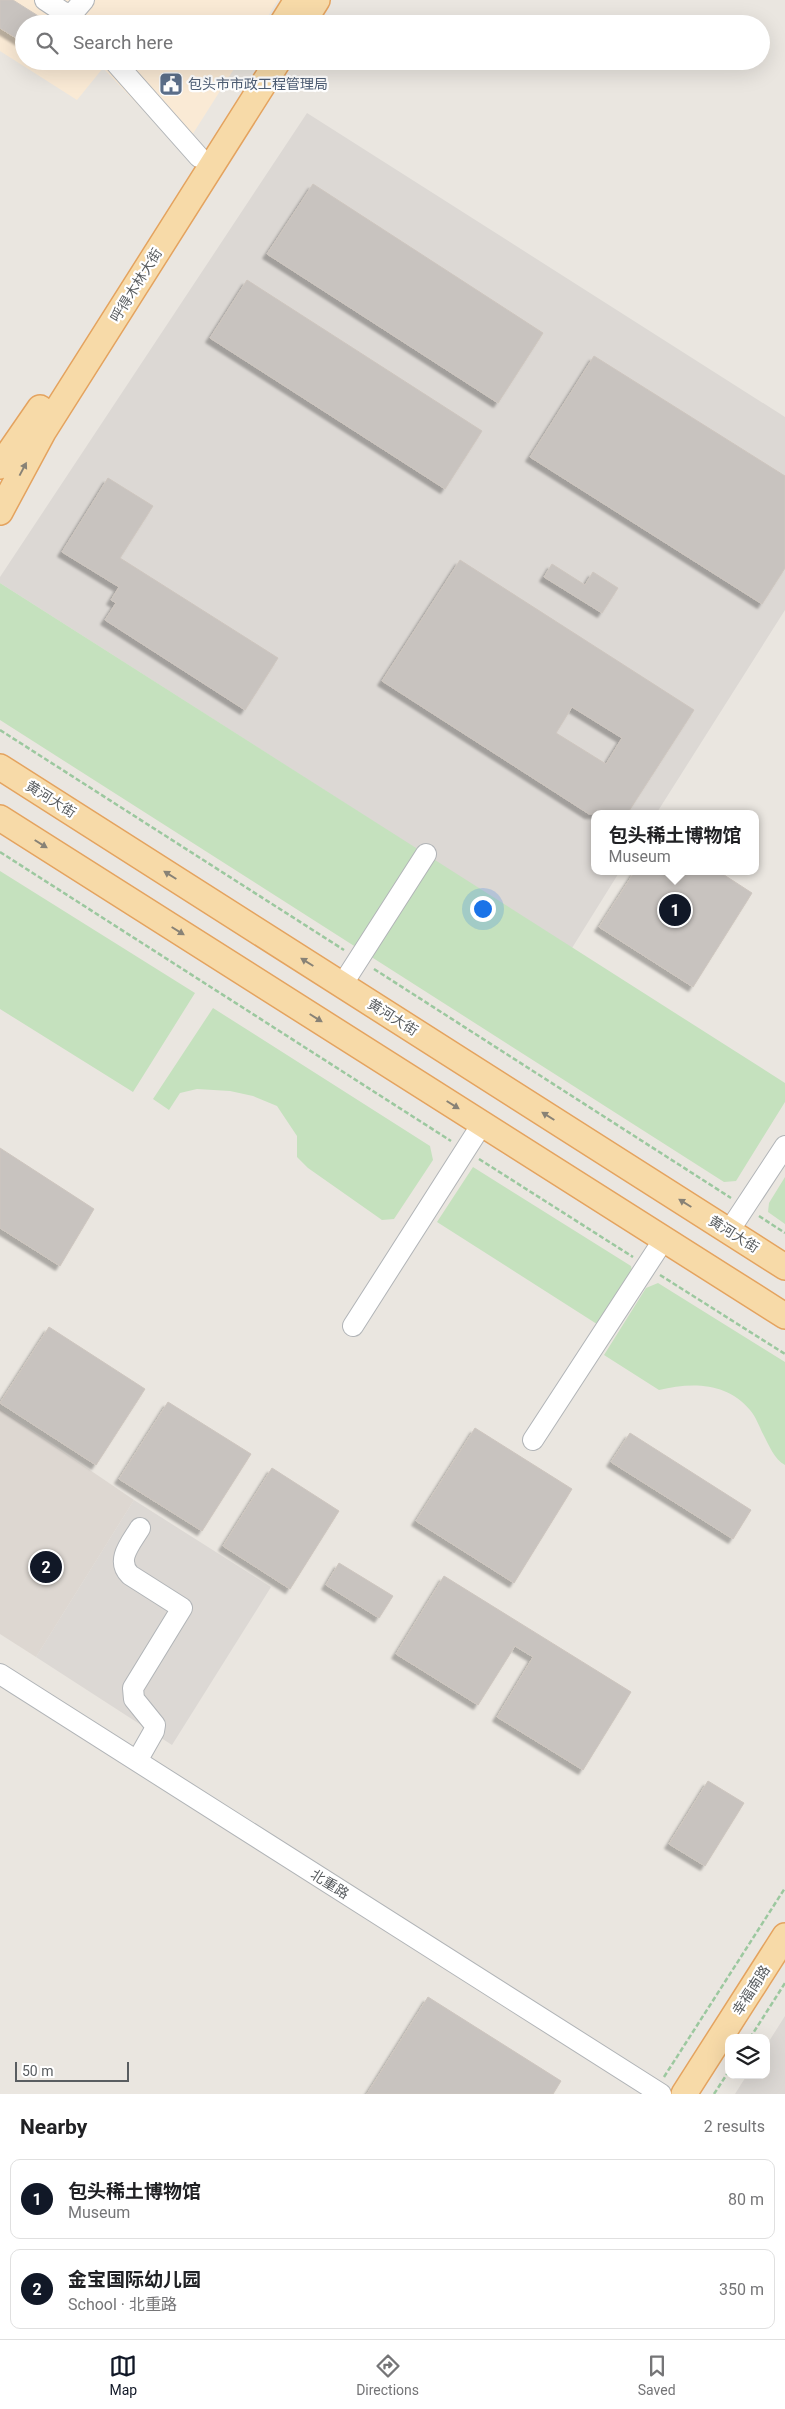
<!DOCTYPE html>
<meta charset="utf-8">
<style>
:root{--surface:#fff;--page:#f2f2f2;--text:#202124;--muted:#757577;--line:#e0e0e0;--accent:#111827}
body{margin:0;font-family:Roboto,"Noto Sans SC",sans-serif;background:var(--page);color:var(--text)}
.controls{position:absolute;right:15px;bottom:15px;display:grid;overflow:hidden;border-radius:10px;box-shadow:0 5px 20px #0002}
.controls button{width:45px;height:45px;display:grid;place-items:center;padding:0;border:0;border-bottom:1px solid var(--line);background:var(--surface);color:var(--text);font:25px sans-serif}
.scale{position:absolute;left:15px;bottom:12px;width:114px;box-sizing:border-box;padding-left:5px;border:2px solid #595d60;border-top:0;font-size:14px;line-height:18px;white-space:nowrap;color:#595d60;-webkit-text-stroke:4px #fff;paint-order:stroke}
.you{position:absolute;left:482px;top:908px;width:18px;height:18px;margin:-12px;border:4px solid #fff;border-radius:50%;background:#1a73e8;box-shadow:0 0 0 8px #1a73e833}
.badge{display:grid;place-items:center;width:32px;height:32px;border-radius:50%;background:var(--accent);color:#fff;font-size:16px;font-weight:700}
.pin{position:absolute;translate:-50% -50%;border:2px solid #fff;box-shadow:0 1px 5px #0006}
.popup{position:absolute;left:591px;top:810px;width:168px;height:65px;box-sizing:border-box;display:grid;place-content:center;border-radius:10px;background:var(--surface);filter:drop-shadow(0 1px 4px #0005);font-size:16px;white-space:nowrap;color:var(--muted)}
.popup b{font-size:19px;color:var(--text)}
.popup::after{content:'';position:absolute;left:50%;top:100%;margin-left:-10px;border:10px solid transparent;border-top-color:var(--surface)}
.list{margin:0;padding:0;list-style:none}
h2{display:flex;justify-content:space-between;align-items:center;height:65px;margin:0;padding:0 20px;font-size:21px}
h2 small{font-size:16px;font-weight:400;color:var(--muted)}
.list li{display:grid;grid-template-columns:32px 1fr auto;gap:15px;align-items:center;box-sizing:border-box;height:80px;margin:0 10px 10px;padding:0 10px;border:1px solid var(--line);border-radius:10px}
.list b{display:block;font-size:19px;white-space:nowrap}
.list p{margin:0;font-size:16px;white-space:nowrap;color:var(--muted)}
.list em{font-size:16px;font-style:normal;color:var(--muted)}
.icon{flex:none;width:28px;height:28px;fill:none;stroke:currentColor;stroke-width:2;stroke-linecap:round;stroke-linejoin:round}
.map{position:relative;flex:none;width:785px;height:2094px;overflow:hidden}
.search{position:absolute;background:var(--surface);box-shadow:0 5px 20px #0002;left:15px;right:15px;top:15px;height:55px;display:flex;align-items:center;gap:12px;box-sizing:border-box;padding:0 18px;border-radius:28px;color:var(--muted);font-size:19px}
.sheet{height:245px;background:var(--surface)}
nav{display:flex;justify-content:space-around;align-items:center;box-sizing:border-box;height:70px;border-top:1px solid var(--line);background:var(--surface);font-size:14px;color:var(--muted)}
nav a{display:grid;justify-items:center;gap:2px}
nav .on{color:var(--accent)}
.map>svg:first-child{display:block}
</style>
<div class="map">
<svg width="785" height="2094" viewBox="0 0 785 2094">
<defs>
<filter id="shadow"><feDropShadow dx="-4.5" dy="4.5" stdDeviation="1" flood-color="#0004"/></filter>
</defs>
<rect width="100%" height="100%" fill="#eae6e0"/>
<path fill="#faead5" d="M0 0H278L263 24H24V61H239L182 151 103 68 77 100 0 51Z"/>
<path fill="#dcd8d4" d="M307 113 785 417V610L656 814H595V871H620L572 948 0 583V577Z
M134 1500 271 1587 172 1745 36 1657Z
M785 2016V2094H735L747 2075H766V2046Z"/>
<path fill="#ddd7d1" d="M0 1409 134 1500 36 1657 0 1634Z"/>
<path fill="#c5e1be" d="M0 583 785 1083V1102L736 1181 724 1182 0 720Z
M0 871 195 993 133 1092 0 1009Z
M213 1008 430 1146 433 1160 394 1219 382 1220 308 1168 297 1157V1136L277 1106 253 1096 230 1091 197 1089 180 1093 169 1110 153 1099Z
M473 1167 631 1266 632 1271 600 1326 437 1222Z
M785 1177V1224L768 1212 769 1203Z
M658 1283 785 1362V1465C774 1459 769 1445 763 1434 759 1426 756 1417 750 1410 727 1382 691 1382 659 1390L604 1355 646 1288Z"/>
<path fill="#c8c3bf" stroke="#cec6bf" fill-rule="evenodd" filter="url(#shadow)" d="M0 0H13L51 24H24V43L0 28Z
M313 184 543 333 498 403 267 254Z
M247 280 482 431 445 489 210 338Z
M594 356 785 476V568L762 604 530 457Z
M108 478 153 506 120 558 278 658 245 710 105 620 116 603 111 600 119 587 62 552Z
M460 560 694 710 627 814H589L382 681ZM572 707 622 738 606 764 556 733Z
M552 564 585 585 593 572 618 588 602 613 544 577Z
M635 871H718L752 893 693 987 599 927Z
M0 1148 94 1209 60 1266 0 1228Z
M49 1327 145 1389 96 1465 0 1403Z
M168 1402 251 1454 202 1531 119 1479Z
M475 1428 572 1489 514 1583 416 1521Z
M630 1433 751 1510 733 1539 611 1462Z
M272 1468 339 1511 290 1589 223 1546Z
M339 1563 393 1596 379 1618 326 1585Z
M444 1576 631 1692 583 1770 497 1717 533 1657 515 1646 478 1705 396 1654Z
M708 1781 744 1803 705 1866 669 1844Z
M428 1997 561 2081 553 2094H367Z"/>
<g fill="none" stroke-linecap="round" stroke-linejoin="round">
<g stroke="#b1b4b7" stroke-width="22">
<path id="minor" d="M45 0 63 12 72 14 84 0
M114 61 199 157
M342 985 426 854
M729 1231 785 1146
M353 1326 482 1124
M533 1440 664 1239
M0 1674 661 2094
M137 1761 154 1731 155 1725 134 1699 133 1688 182 1608 130 1575C115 1560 131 1543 140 1528"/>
</g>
<g stroke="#e4a35f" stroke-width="28">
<path id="major" d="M282 24 297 0
M302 24 317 0
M0 466 40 408
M0 512 43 432 278 61
M0 767 785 1267
M0 818 785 1316
M684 2094 785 1936"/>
</g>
<path stroke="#9cc89f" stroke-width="2.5" stroke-dasharray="5 2.5" stroke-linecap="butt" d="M0 730 344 950
M0 852 451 1141
M374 969 731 1198
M479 1159 633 1257
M759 1216 785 1233
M660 1275 785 1354
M750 2038 785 1983
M664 2077 785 1888
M714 2094 729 2071"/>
<use href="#minor" stroke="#fff" stroke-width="20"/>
<use href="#major" stroke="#f7daa8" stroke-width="25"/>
</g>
<defs><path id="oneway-solid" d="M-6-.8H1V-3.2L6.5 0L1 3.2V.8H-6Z" transform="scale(1.25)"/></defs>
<g fill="#888276">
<use href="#oneway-solid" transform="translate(23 469) rotate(-62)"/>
<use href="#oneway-solid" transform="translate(41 844) rotate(32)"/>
<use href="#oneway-solid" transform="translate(170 875) rotate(-148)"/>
<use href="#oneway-solid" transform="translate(178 931) rotate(32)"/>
<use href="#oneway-solid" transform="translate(307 962) rotate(-148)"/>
<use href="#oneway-solid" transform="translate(316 1018) rotate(32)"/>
<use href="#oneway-solid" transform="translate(453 1105) rotate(32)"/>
<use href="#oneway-solid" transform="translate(548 1116) rotate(-148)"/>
<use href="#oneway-solid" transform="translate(685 1203) rotate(-148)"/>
</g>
<defs>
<g id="civic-square" transform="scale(1.25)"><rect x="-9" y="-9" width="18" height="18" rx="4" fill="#5c6f8a" stroke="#fff"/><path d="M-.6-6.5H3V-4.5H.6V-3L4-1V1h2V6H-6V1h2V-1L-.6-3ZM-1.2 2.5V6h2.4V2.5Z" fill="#fff"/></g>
</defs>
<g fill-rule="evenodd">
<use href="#civic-square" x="171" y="84"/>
</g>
<g text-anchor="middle" stroke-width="4.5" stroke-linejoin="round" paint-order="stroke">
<g font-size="14" fill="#4e5e75" stroke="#fff" text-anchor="start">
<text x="188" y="89">包头市市政工程管理局</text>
</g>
<g font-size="14" fill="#595d60" stroke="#fff">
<text transform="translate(136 285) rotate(-58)" y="5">呼得木林大街</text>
<text transform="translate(51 799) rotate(32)" y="5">黄河大街</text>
<text transform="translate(393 1017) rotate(32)" y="5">黄河大街</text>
<text transform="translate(734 1234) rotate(32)" y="5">黄河大街</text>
<text transform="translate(330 1884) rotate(32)" y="5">北重路</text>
<text transform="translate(751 1990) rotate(-57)" y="5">幸福南路</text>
</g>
</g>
</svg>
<div class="controls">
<button><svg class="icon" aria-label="layers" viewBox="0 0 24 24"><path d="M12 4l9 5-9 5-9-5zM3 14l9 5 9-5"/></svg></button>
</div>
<div class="scale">50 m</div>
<div class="you"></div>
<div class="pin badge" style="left:675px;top:910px">1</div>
<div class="popup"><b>包头稀土博物馆</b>Museum</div>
<div class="pin badge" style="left:46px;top:1567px">2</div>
<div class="search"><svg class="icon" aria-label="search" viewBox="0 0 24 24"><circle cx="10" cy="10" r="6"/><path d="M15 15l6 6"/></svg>Search here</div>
</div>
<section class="sheet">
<h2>Nearby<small>2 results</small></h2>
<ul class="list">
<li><span class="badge">1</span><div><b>包头稀土博物馆</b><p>Museum</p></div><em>80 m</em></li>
<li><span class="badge">2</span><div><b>金宝国际幼儿园</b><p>School · 北重路</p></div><em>350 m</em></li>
</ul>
</section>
<nav>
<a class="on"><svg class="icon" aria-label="map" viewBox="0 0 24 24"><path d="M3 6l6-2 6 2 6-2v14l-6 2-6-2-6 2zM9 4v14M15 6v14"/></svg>Map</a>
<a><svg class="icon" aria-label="directions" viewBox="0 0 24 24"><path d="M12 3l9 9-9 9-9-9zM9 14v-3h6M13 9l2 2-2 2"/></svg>Directions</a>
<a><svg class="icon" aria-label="saved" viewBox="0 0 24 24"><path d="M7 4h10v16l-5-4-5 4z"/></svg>Saved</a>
</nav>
